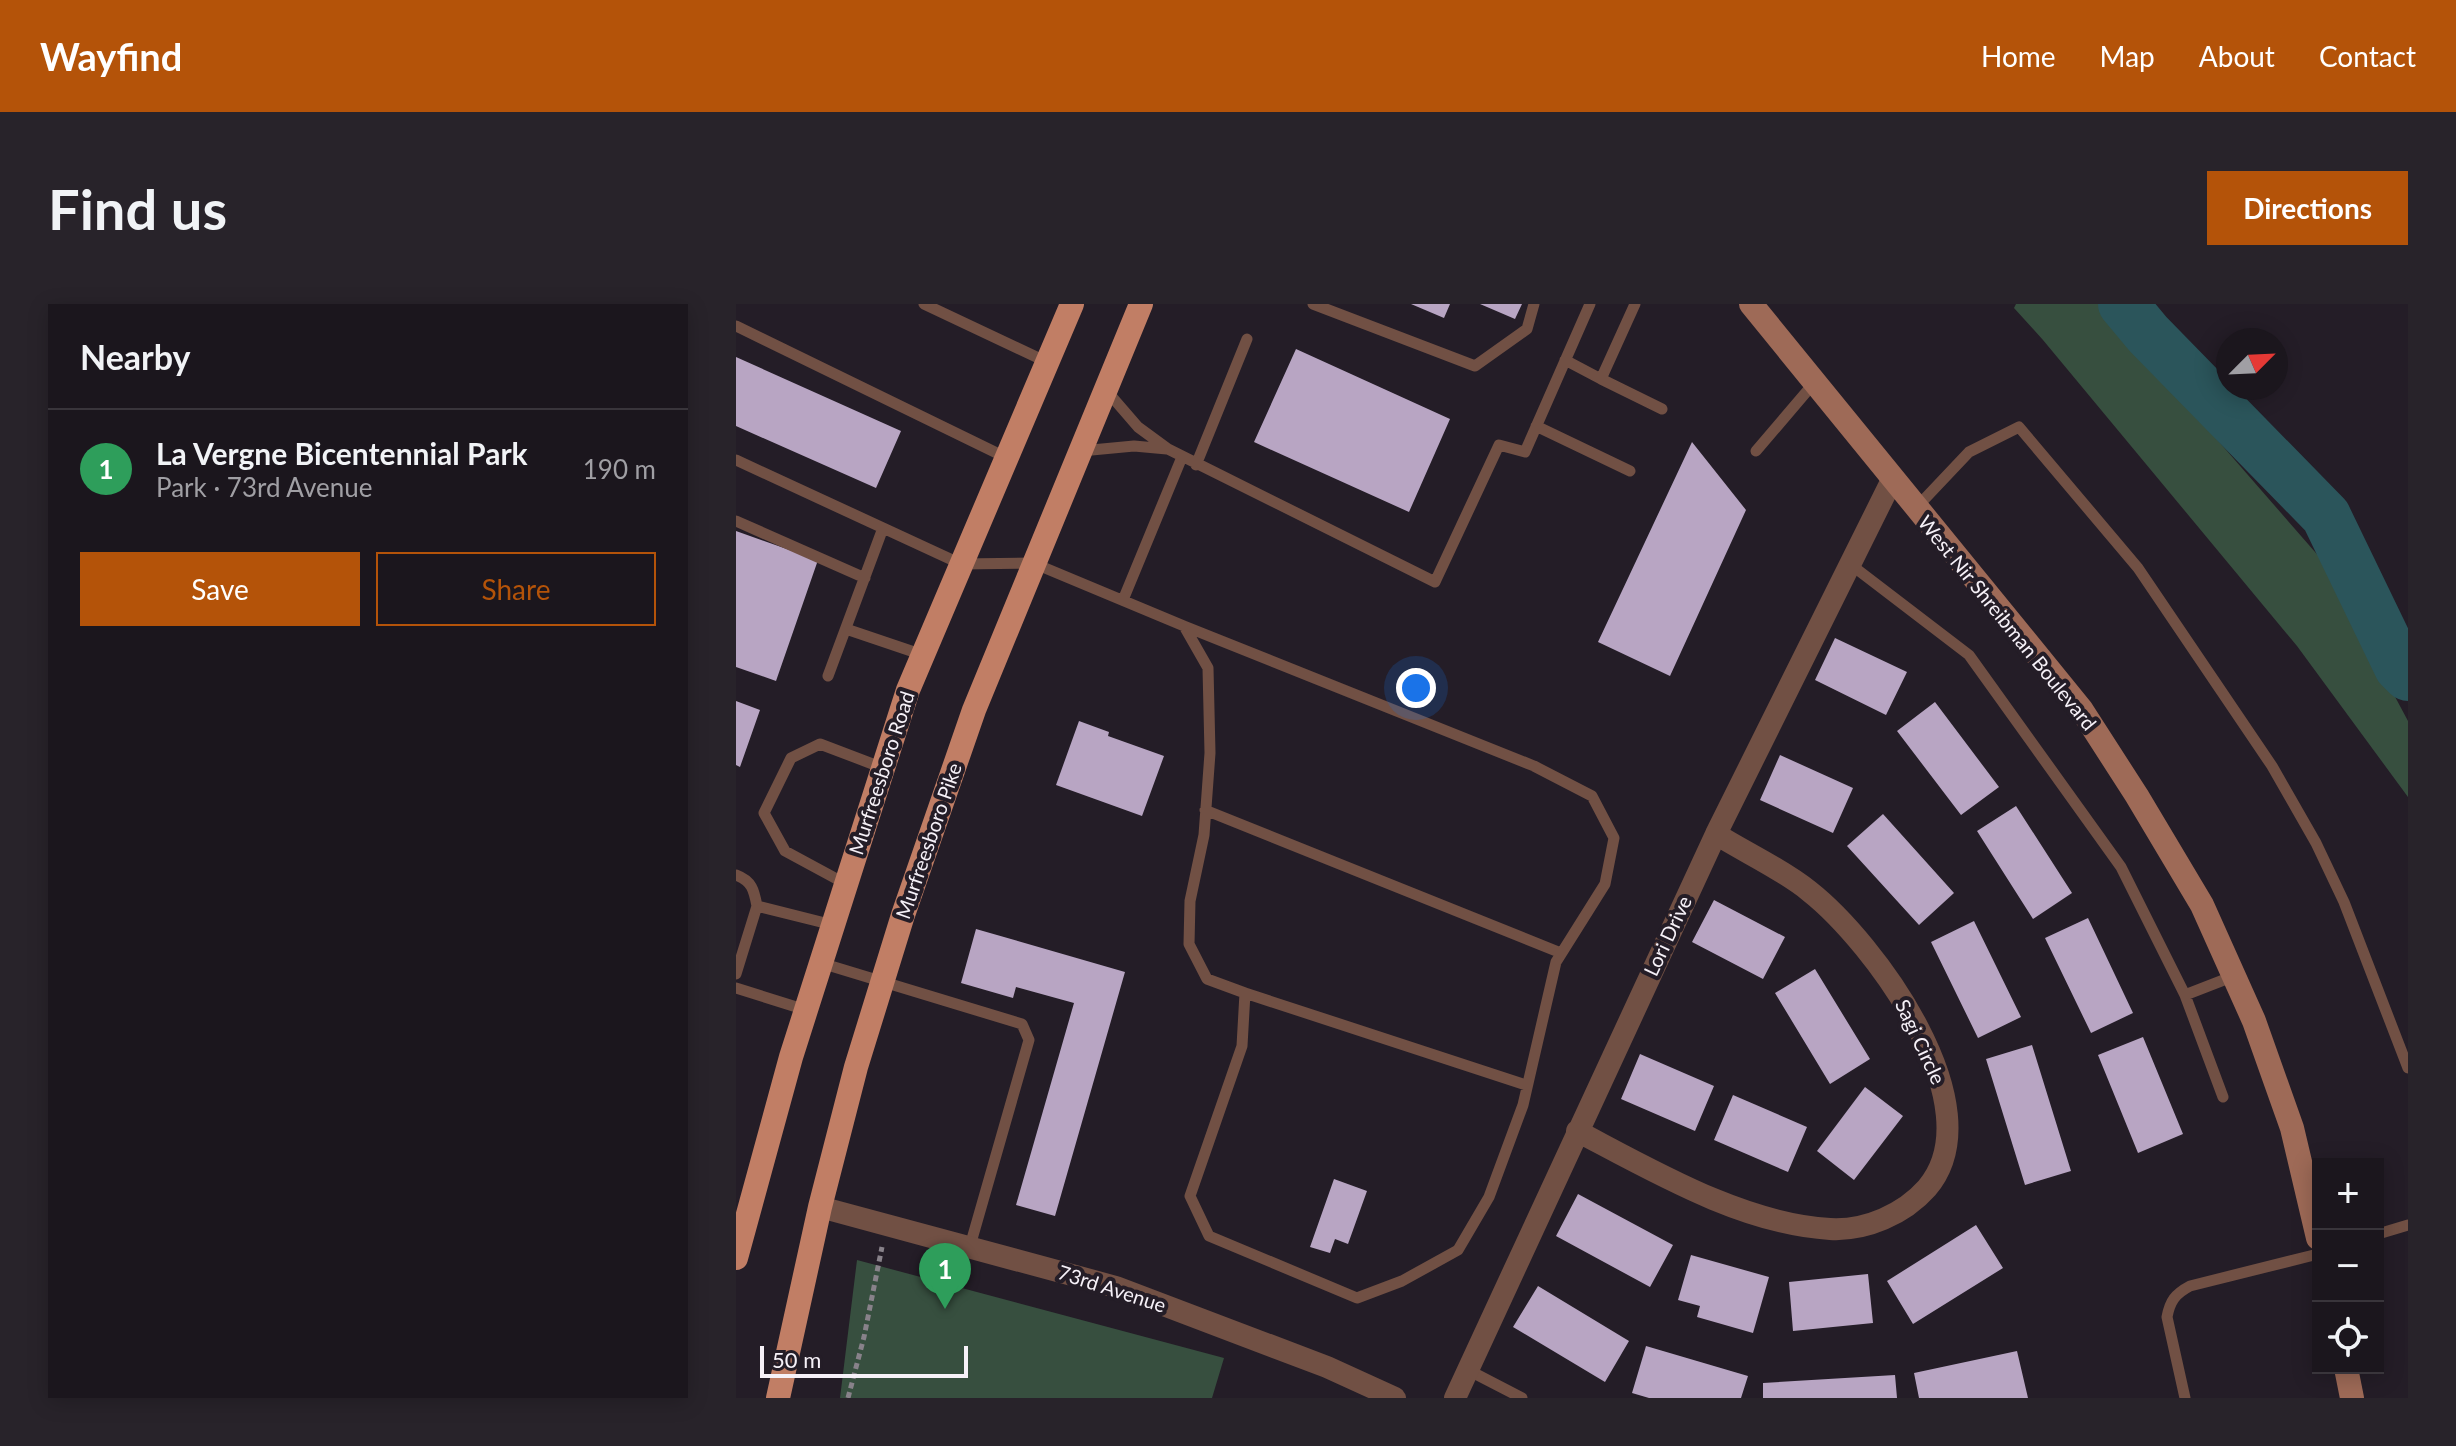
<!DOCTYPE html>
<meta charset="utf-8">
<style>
:root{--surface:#1b161d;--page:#28232a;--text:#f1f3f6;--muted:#a09fa4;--line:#39353b;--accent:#b45309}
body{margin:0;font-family:Lato,sans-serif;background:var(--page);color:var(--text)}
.controls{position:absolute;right:24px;bottom:24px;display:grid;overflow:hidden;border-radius:0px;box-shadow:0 4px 20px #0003}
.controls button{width:72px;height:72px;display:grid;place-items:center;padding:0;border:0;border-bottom:2px solid var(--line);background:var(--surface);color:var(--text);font:40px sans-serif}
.compass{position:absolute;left:1480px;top:24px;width:72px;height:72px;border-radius:50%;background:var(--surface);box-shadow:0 4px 20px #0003;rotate:66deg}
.scale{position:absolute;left:24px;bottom:20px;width:208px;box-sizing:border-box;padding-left:8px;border:4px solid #f6f1f8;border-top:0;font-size:22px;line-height:28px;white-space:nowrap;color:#f6f1f8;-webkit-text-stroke:6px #241d27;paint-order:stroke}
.you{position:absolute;left:680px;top:384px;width:28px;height:28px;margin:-20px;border:6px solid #fff;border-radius:50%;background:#1a73e8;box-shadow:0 0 0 12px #1a73e833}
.badge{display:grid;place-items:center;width:52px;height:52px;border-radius:50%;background:var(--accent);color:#fff;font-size:26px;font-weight:700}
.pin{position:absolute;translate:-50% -66px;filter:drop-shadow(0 2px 4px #0008)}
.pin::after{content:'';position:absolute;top:42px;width:28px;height:24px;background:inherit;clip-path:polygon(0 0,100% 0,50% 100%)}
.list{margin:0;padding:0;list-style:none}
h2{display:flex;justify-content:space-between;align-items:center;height:104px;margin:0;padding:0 32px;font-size:34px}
h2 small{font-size:26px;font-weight:400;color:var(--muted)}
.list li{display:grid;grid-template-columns:52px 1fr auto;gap:24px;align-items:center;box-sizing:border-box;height:120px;padding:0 32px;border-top:2px solid var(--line)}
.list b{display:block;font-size:30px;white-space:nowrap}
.list p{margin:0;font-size:26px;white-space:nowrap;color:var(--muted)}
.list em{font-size:26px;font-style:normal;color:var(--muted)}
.actions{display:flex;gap:16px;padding:24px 32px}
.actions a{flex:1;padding:18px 0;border:2px solid var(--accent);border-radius:0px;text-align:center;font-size:28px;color:var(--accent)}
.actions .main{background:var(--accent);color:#fff}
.icon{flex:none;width:44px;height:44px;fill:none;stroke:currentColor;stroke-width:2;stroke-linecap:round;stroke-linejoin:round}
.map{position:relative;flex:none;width:1672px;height:1094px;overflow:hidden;border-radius:0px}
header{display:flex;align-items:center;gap:48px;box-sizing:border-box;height:112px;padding:0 40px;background:var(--accent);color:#fff}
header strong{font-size:38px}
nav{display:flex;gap:44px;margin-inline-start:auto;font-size:28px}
.intro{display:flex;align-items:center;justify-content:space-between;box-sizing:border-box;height:192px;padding:0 48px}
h1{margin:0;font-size:56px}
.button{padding:20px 36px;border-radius:0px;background:var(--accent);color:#fff;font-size:28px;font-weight:700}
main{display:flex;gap:48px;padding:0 48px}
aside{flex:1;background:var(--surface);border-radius:0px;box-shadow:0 4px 20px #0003}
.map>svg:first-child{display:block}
</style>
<header>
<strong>Wayfind</strong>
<nav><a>Home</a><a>Map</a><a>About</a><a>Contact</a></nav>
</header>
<div class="intro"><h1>Find us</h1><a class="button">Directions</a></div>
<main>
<aside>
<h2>Nearby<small></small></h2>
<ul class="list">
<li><span class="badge" style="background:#2e9e5b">1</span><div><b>La Vergne Bicentennial Park</b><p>Park · 73rd Avenue</p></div><em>190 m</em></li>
</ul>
<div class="actions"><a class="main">Save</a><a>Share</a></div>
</aside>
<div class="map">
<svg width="1672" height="1094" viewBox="0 0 1672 1094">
<rect width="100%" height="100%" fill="#241d27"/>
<path fill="#374f3f" d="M1280 0H1363L1586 256 1672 417V493L1561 342 1307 36 1278 4Z
M121 956 488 1054 476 1094H104Z"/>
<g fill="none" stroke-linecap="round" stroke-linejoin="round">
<path stroke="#2b555b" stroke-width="50" d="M1387 0 1412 30 1590 212 1663 363 1672 372"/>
</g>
<path fill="#b8a5c3" d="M675 0H714L708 14Z
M744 0H786L779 15Z
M560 45 714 115 673 208 518 138Z
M0 53 165 127 140 184 0 122Z
M956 138 1010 206 934 372 862 338Z
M0 227 82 256 40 377 0 363Z
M1099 334 1171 368 1150 411 1079 376Z
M0 397 24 406 4 463 0 461Z
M1199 398 1263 483 1225 511 1161 427Z
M343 417 373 428 372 432 428 452 406 512 320 481Z
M1044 451 1117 484 1097 529 1024 496Z
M1280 502 1336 589 1297 615 1241 527Z
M1147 510 1218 589 1183 621 1111 542Z
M978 596 1049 633 1027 675 956 638Z
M1352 614 1397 709 1355 729 1309 634Z
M1238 617 1285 713 1242 734 1195 638Z
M240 625 389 668 319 912 280 901 338 699 280 683 277 694 225 679Z
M1079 665 1134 755 1094 780 1039 689Z
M1407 733 1447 830 1402 849 1362 751Z
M1296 741 1335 867 1289 881 1250 755Z
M904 750 978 782 959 827 885 795Z
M1129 783 1167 812 1118 876 1081 847Z
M997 791 1071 823 1052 868 978 836Z
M598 875 631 887 612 940 599 935 594 949 574 943Z
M842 890 937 941 914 983 820 932Z
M1240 921 1267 964 1177 1020 1151 977Z
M955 951 1033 973 1017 1029 961 1013 964 1002 942 996Z
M1132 970 1137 1019 1057 1027 1053 978Z
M802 982 893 1037 869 1078 777 1023Z
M910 1042 1012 1072 1005 1094H913L896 1089Z
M1281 1047 1292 1094H1183L1178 1069Z
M1159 1071 1161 1094H1027V1079Z"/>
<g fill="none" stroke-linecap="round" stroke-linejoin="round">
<path stroke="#88828a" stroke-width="5" stroke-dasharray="6 4" stroke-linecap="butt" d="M112 1094 128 1033 146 943"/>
<path stroke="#715044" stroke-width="11" d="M188 0 311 58
M577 0 739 62 791 25 798 0
M0 22 271 154
M829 56 865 75 899 0
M865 75 926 105
M370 86 402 123 432 145 699 278 763 141 789 148 854 0
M800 122 894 167
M345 147 398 142 431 145
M1020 147 1078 79
M0 156 225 260 297 259 448 322 472 364 474 449 468 531 454 597 453 640 471 675 509 689 506 742 454 892 473 932 621 994 666 977 722 946 753 893 787 801 820 658 869 580 878 534 856 492 798 462 448 322
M460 161 511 35
M1180 204 1233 148 1283 123 1402 264 1536 462 1580 539 1608 598 1672 764
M0 217 129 274
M1114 260 1233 351 1385 563 1449 691 1498 672
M387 296 446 153
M110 325 187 351
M92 372 147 224
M469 506 825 649
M0 571C16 577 18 586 21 602
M110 580 49 547 28 509 55 454 84 440 147 464
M85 659 286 720 293 736 234 942
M0 670 21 602 97 621
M0 684 70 706
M509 689 790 781
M1449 691 1487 793
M1642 930 1672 921
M732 1066 786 1094
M1449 1094 1431 1013C1434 997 1439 990 1454 982L1582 950"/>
<path stroke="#715044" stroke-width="22" d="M841 827C917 867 1007 920 1094 925 1130 927 1168 910 1191 884 1260 803 1138 638 1073 587 1046 565 1010 549 980 530
M84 903 380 983 591 1063 659 1094
M719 1094 980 530 1156 176"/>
<path stroke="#9e6a57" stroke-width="24" d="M1015 0 1345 405 1401 492 1466 601 1518 717 1556 824 1582 934
M1610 1064 1616 1094"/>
<path stroke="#c17e65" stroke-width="24" d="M0 954 55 753 172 386 336 0
M42 1094 84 903 120 763 167 611 238 406 405 0"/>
</g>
<g text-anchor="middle" stroke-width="8" stroke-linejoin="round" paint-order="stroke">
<g font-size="20" fill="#f6f1f8" stroke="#241d27">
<text transform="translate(1271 319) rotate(51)" y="7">West Nir Shreibman Boulevard</text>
<text transform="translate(146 469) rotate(-72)" y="7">Murfreesboro Road</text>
<text transform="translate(193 537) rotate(-71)" y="7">Murfreesboro Pike</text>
<text transform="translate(932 632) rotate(-65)" y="7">Lori Drive</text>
<text transform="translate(1184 738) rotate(65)" y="7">Sagi Circle</text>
<text transform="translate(376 985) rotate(18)" y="7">73rd Avenue</text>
</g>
</g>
</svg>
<div class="controls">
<button>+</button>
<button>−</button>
<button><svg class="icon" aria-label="locate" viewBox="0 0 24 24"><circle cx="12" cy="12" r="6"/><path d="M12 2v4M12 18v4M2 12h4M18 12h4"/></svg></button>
</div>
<svg class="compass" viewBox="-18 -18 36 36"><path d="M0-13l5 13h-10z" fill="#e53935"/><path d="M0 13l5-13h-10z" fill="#a09fa4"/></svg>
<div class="scale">50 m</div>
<div class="you"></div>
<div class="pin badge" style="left:209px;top:1005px;background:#2e9e5b">1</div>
</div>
</main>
